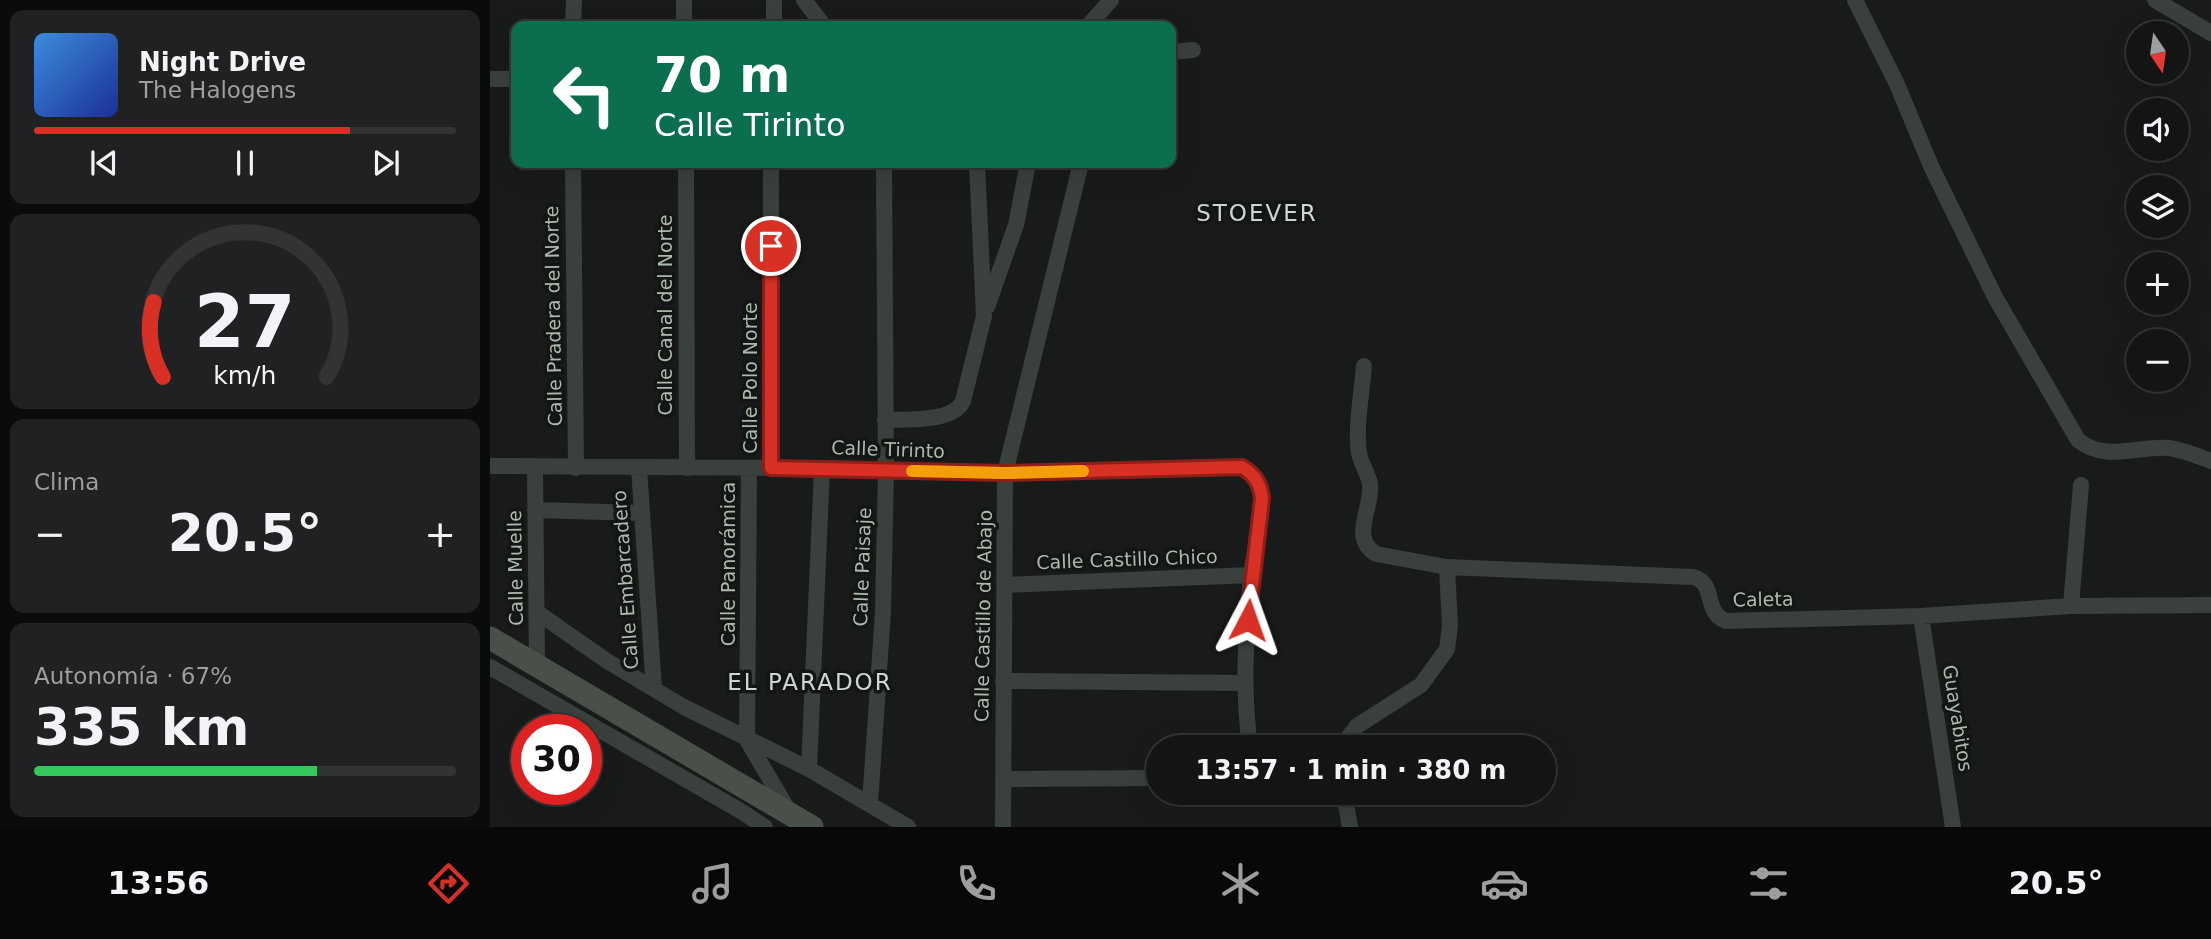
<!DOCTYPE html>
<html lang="es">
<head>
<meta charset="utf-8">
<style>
  :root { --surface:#131414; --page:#202122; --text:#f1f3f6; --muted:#9d9ea0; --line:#323334; --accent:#d93025 }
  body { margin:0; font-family:"DejaVu Sans",sans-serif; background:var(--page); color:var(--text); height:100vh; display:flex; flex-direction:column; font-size:26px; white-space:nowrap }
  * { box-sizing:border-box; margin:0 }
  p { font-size:23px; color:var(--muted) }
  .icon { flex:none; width:38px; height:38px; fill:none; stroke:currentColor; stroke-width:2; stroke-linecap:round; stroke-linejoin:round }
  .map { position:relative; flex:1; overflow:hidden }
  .sheet { display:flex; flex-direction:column; gap:10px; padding:10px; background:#0a0b0b; width:490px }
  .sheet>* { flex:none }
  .top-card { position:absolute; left:21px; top:21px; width:665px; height:147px; border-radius:14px; box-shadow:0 7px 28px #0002,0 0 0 2px var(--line); background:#0b6e4f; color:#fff; overflow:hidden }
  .needle { width:46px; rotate:167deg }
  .tools { position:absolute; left:1636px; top:21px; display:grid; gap:14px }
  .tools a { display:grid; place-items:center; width:63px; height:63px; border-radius:50%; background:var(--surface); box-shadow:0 7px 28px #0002,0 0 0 2px var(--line); font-size:35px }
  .speed { position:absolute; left:21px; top:714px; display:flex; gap:14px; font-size:35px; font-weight:700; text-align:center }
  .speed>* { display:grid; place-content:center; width:91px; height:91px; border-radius:50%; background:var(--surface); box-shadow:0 7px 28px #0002,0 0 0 2px var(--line); line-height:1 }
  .speed .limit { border:10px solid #d22; background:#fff; color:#111 }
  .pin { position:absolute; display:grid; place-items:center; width:60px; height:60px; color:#fff; margin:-30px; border:4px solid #fff; border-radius:50%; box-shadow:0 2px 7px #0007 }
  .me { position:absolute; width:77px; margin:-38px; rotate:4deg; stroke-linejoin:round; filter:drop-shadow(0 0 5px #0008) }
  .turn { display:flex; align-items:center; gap:24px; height:147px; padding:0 28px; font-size:32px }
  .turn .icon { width:91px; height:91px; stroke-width:2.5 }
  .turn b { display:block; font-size:49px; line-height:60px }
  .big { font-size:52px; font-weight:700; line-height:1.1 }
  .sheet .card { flex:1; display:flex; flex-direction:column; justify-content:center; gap:10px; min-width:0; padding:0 24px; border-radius:14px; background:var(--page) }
  .sheet .dial { align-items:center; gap:0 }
  .dial svg { height:182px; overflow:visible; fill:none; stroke:var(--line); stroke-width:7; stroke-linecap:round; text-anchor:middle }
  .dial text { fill:var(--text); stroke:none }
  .song { display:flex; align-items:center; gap:21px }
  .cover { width:84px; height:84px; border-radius:10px; background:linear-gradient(135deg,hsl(210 70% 55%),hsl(230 70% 35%)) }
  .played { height:7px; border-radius:4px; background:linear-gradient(90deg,var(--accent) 75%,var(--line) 75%) }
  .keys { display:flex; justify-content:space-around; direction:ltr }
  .heat { display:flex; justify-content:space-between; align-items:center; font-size:38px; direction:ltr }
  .charge { height:10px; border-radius:5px; background:linear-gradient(90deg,#34c759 67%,var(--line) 0) }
  .trip { position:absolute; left:656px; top:735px; width:410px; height:70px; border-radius:35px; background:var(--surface); box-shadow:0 7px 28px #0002,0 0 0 2px var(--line); font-weight:700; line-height:70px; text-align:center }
  .tab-bar { display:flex; height:112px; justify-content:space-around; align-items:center; background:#080808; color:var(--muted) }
  .tab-bar .icon { width:49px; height:49px }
  .tab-bar .current { color:var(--accent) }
  .tab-bar b { font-size:32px; color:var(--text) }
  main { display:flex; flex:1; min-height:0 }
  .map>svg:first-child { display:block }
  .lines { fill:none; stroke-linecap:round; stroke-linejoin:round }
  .minor { stroke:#3a403c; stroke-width:16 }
  .secondary { stroke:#49504a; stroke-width:23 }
  .route-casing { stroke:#8d1f18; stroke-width:18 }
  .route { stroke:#d93025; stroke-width:12 }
  .slow { stroke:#f59e0b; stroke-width:12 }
  .labels { text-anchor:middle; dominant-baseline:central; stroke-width:7; stroke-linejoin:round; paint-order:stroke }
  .street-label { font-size:19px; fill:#acbaae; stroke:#141615 }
  .quarter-label { font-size:23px; letter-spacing:2px; fill:#cdd6cf; stroke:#141615 }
</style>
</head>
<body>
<main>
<section class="sheet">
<div class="card">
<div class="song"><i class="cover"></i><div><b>Night Drive</b><p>The Halogens</p></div></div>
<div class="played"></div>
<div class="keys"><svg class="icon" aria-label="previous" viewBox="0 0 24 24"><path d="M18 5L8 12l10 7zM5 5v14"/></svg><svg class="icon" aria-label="pause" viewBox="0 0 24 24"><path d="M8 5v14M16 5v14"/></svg><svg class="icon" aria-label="next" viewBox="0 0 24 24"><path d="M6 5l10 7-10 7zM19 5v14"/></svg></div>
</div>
<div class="card dial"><svg viewBox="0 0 100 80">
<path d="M14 69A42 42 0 1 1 86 69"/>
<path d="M14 69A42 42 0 0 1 10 36" stroke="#d93025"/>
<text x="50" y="56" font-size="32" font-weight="700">27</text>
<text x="50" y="72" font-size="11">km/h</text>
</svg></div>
<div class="card"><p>Clima</p>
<div class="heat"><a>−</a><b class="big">20.5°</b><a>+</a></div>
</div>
<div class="card"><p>Autonomía · 67%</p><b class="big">335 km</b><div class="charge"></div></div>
</section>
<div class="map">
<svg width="1721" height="827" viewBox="0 0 1721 827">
  <rect width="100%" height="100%" fill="#191b1a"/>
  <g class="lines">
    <path class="minor" d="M194,0V26
      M314,0L334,26
      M1365,0L1406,82L1441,166L1505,297L1588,440C1614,462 1648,446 1679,448C1693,450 1708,456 1721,461
      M1665,0L1721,33
      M83,25L84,0
      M284,26V0
      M598,26L621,0
      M681,52L703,50
      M0,79H26
      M83,163L86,468
      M196,163L197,468
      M497,307L526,225L538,163
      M874,366C872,391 865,430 869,453C871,464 878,473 880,484C883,509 859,537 886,554L957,567L1203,577C1227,583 1213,613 1236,621L1431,616L1581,606L1721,605
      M395,420C417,419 463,423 473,401L494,316L487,163
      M0,466L332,468L515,473L752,467C763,474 771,482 772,496C773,522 764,550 761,576C756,634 752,689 760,747
      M45,468L47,667
      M149,468L164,689
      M259,468L257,740L300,813
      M281,468V163
      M45,510L151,513
      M515,585L761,575
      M1581,606L1591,485
      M48,613L117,661L194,707L319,769L418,827
      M1431,616L1463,827
      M0,667L249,810L275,827
      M513,681L754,683
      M851,747L867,726L931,685L957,649L960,625L957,567
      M319,769L332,468
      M513,779L668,778
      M854,793L860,827
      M380,803L393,612L396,471L394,163
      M513,827L515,473L591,163"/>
    <path class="secondary" d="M0,638L322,827"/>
  </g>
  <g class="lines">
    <g class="route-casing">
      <path id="route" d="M281,246V468L515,473L752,467C765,475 770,483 772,498L758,620"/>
    </g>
    <use href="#route" class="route"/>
    <path class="slow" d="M422,471L515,473L593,471"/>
  </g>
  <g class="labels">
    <g class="street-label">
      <text transform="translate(175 315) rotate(-90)">Calle Canal del Norte</text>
      <text transform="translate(63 316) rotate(-91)">Calle Pradera del Norte</text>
      <text transform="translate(260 378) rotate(-90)">Calle Polo Norte</text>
      <text transform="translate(398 449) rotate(2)">Calle Tirinto</text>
      <text transform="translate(637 559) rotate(-2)">Calle Castillo Chico</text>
      <text transform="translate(238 564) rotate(-90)">Calle Panorámica</text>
      <text transform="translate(372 567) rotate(-88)">Calle Paisaje</text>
      <text transform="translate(25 568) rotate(-91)">Calle Muelle</text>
      <text transform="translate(135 580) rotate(-94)">Calle Embarcadero</text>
      <text transform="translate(1273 599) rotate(-1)">Caleta</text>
      <text transform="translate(493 616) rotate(-89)">Calle Castillo de Abajo</text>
      <text transform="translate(1468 718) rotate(81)">Guayabitos</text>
    </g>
    <g class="quarter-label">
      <text x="767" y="213">STOEVER</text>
      <text x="320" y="682">EL PARADOR</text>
    </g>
  </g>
</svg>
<div class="tools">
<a><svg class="needle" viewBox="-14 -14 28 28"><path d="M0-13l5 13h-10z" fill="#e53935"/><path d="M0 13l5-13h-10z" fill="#9d9ea0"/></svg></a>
<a><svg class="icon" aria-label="sound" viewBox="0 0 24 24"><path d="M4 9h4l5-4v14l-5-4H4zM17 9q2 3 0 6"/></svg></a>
<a><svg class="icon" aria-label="layers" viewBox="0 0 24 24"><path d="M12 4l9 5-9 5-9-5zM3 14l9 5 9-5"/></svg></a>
<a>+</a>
<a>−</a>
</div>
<div class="speed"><div class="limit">30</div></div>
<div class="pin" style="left:281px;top:246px;background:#d93025"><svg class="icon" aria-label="arrive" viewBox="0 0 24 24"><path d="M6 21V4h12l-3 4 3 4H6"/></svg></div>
<svg class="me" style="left:758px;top:620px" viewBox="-20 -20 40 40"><path d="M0-17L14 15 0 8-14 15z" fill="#d93025" stroke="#fff" stroke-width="4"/></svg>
<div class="trip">13:57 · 1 min · 380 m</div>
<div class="top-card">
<div class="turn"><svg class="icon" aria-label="left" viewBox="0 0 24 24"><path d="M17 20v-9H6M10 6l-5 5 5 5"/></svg><div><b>70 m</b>Calle Tirinto</div></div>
</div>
</div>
</main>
<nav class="tab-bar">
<b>13:56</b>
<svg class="icon current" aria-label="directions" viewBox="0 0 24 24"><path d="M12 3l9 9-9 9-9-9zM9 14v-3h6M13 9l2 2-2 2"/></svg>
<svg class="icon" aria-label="music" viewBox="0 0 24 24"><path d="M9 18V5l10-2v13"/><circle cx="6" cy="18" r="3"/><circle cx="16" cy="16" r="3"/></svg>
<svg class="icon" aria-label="phone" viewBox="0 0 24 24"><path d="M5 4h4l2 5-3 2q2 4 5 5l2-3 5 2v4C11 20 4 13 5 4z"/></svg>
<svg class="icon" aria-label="climate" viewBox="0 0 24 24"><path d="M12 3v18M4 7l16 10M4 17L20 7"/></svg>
<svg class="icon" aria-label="car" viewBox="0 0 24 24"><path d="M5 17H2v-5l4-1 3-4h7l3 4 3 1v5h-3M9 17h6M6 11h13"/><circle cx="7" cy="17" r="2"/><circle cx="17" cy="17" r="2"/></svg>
<svg class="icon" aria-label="filters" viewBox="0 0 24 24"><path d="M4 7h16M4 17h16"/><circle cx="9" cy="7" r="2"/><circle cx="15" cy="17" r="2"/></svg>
<b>20.5°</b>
</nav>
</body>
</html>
